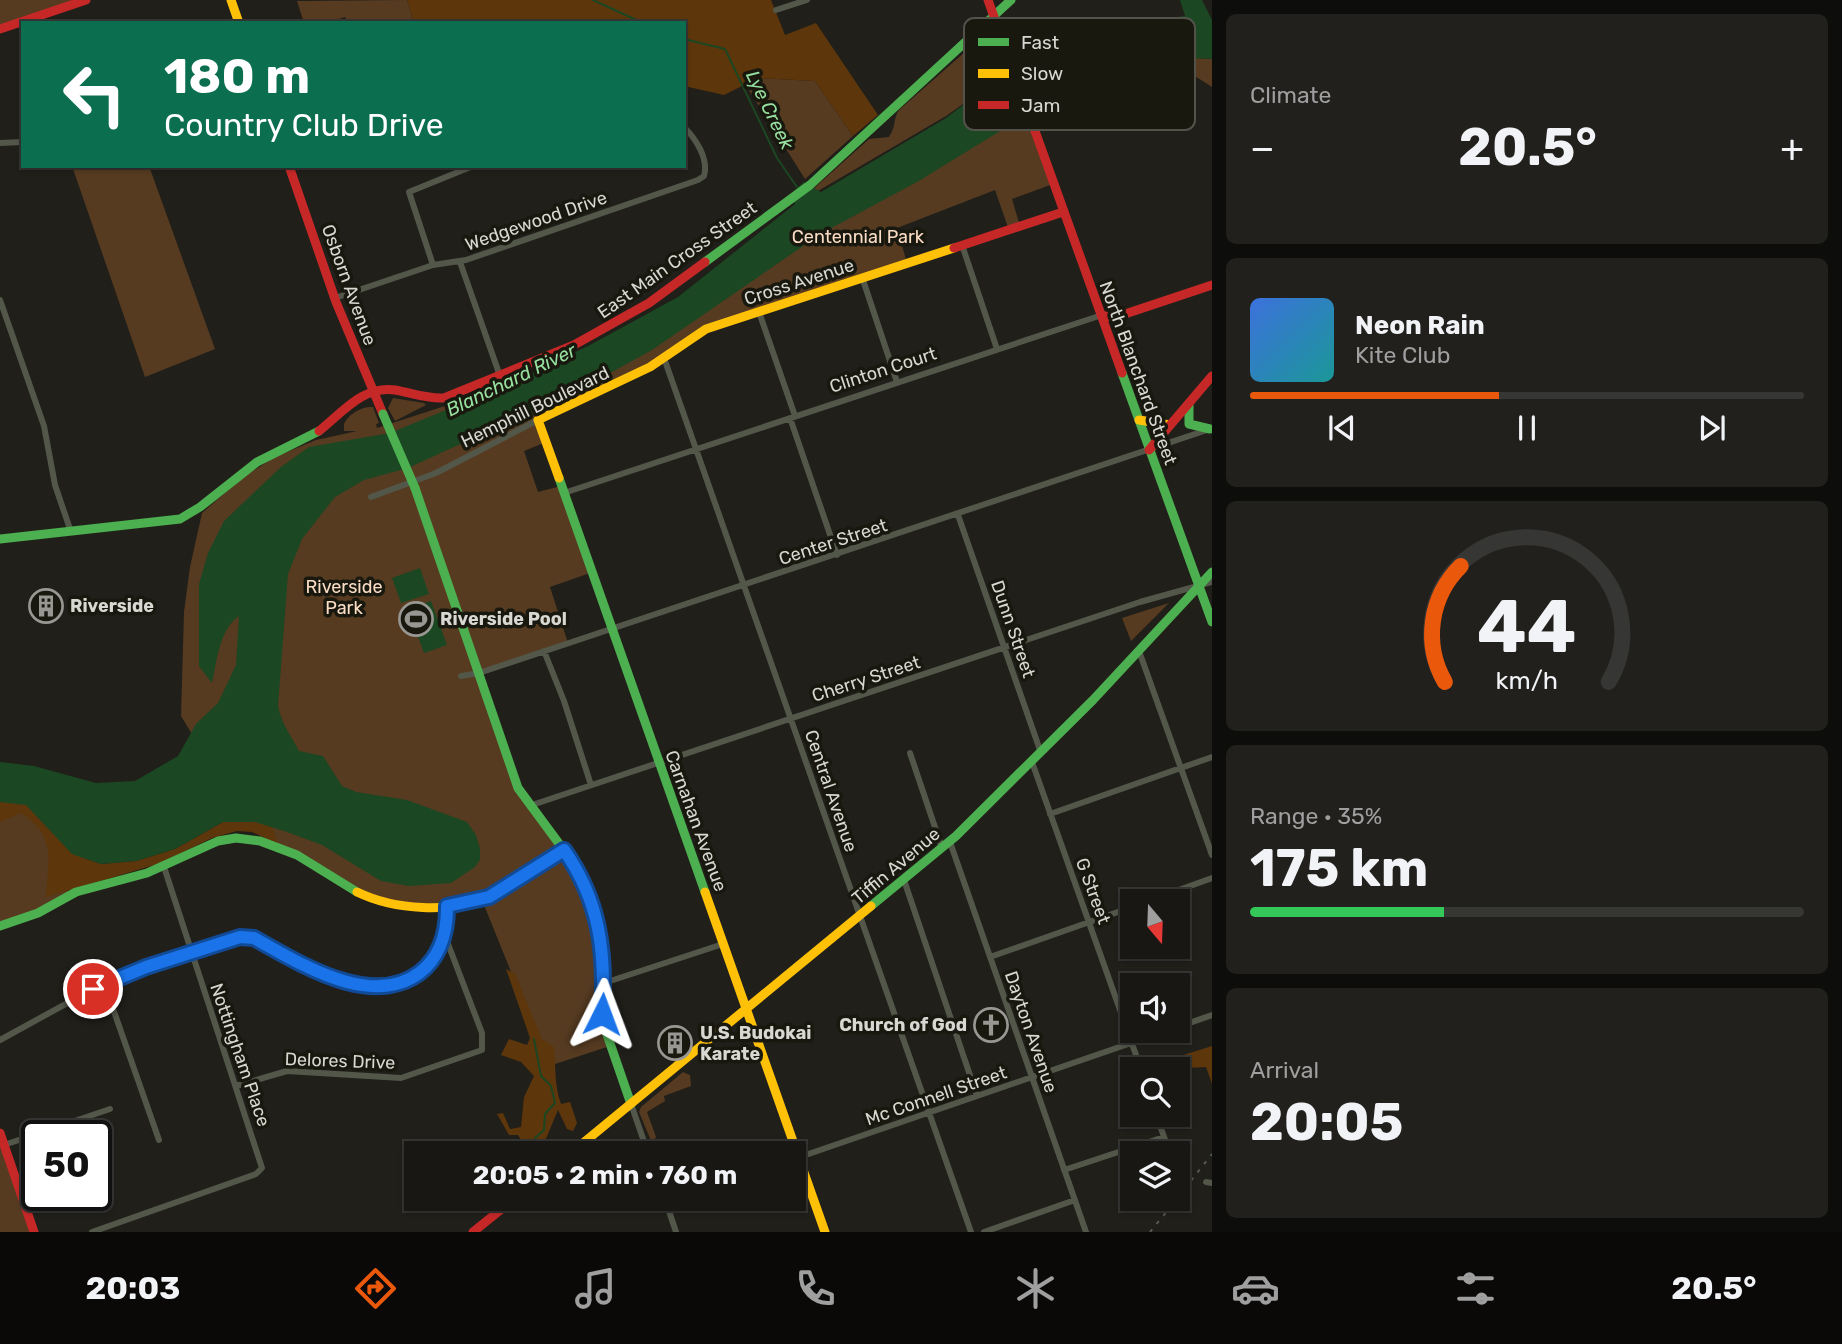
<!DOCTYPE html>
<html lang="en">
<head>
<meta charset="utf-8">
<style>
  :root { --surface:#181714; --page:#21201d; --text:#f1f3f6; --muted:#9f9fa0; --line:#363634; --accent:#ea580c }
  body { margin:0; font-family:Rubik,sans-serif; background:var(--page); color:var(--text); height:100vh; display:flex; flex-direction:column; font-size:26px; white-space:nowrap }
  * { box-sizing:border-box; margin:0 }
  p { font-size:23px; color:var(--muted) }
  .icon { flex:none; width:38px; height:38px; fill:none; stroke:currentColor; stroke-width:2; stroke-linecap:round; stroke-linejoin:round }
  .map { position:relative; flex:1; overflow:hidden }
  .sheet { display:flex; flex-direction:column; gap:14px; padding:14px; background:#0d0d0b; width:630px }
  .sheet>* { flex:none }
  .guide { position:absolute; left:21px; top:21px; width:665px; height:147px; border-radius:0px; box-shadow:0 2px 5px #0004,0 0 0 2px var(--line); background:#0b6e4f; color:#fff; overflow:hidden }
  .needle { width:46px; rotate:161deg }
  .buttons { position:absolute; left:1120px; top:889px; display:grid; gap:14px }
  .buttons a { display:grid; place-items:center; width:70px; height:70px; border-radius:0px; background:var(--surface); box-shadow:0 2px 5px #0004,0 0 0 2px var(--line); font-size:35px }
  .speed { position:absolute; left:21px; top:1120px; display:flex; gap:14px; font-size:35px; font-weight:700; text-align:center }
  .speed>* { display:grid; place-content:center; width:91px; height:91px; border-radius:50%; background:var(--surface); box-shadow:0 2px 5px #0004,0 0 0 2px var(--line); line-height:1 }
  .speed .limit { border:4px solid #111; border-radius:10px; background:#fff; color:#111 }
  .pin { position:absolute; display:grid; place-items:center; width:60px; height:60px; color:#fff; margin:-30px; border:4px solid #fff; border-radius:50%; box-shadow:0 2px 7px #0007 }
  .me { position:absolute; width:77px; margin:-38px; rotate:3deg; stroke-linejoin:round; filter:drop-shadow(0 0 5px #0008) }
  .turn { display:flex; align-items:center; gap:24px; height:147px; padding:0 28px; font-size:32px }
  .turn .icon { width:91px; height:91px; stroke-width:2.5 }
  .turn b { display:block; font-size:49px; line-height:60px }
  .big { font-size:52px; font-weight:700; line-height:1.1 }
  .sheet .card { flex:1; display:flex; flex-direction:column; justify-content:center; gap:10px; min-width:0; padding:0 24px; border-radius:10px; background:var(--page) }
  .sheet .dial { align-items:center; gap:0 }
  .dial svg { height:182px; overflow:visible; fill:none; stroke:var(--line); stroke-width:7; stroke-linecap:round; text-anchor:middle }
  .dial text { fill:var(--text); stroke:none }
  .song { display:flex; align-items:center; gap:21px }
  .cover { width:84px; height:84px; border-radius:10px; background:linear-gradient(135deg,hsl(220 70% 55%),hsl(180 70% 35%)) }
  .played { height:7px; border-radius:4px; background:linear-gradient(90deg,var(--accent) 45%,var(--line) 45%) }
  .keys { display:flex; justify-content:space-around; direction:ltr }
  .heat { display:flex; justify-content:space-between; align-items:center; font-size:38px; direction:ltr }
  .charge { height:10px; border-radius:5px; background:linear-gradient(90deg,#34c759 35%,var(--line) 0) }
  .trip { position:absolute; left:404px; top:1141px; width:402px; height:70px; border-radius:0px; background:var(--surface); box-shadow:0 2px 5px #0004,0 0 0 2px var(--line); font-weight:700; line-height:70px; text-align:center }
  .tabs { display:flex; height:112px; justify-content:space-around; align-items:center; background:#0a0908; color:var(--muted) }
  .tabs .icon { width:49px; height:49px }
  .tabs .active { color:var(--accent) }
  .tabs b { font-size:32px; color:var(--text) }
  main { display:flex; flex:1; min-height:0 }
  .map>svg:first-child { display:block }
  .green { fill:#563b21 }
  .forest { fill:#5d360b }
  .water { fill:#1b4722 }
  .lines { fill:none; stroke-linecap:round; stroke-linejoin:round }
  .stream { stroke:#1b4722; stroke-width:2 }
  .street { stroke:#53574a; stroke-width:6 }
  .fast { stroke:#4caf50; stroke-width:9 }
  .slow { stroke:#ffc107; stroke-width:9 }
  .jam { stroke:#c62828; stroke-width:9 }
  .rail { stroke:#585a51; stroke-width:2; stroke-dasharray:3.5 7; stroke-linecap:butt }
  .fast-bridge { stroke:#4caf50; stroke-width:9 }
  .route-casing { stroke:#114b97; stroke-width:18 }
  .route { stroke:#1a73e8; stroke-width:12 }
  .labels { text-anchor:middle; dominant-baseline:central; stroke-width:7; stroke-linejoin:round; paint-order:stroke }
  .street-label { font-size:18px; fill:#d8d8d2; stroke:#18180f }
  .park-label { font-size:18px; fill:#fbddc5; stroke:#18180f }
  .poi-label { font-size:18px; font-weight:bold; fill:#d8d8d2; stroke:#18180f; text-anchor:start }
  .water-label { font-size:19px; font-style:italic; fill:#97e09f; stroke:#18180f }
  .key { fill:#18180f; stroke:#52524a; stroke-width:2 }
  .key-label { font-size:19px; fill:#d8d8d2 }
</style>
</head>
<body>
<main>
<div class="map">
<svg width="1212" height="1232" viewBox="0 0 1212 1232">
  <rect width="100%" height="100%" fill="#201f1a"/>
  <path class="green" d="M0,0H86L0,29Z
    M407,0L414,23H348L345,17L328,23H304L297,1Z
    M982,37L988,38L1004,75L946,116L818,191L813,189L869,139L889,137C896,127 893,119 899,110Z
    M1177,57L1212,59V87L1187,71L1066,113L1042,129L1034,114Z
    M758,78L815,81L853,136L805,179L745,84Z
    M1024,101L1053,184L1012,199L1020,226L1009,230L995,190L897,228L907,263L706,329L664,358L538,420L546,442L524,451L538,492L561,486L590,573L550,587L568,643L479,673L518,788L576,868L599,927L602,1014L610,1046L549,1066L482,900L453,905L381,902L272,845L215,772L181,716L184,612L190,567L202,513L242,478L275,457L316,440L357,431H344V424C348,414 362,406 373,407L379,423L376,424L377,428L448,405L523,374L529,393Z
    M72,166H149L215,349L145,377Z
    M393,398L424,403L426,405L395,421L388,408Z
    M1169,603L1131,641L1122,618Z
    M0,791L101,831L64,898L0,926Z
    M683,1072L690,1075L691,1086L664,1096L665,1101L647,1112L656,1137L652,1143L639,1112L641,1107Z
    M0,1133L34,1232H0Z"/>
  <path class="forest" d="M407,0H771L785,35L816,23L878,115L853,136L815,81L758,78L724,95L684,86V23H414Z
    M0,802L27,805L72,854L101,864L136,861L175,849L223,822H255L272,827L278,844L252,832L237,831L212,838L158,864L46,897C48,859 57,837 21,813L0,822Z
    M506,969L515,974L542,1039L554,1047C556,1068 554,1084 561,1104L570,1102L577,1123L573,1131L567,1129L558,1110L540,1153H529L518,1135H509L497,1114L503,1113L510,1129L521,1127L524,1097L534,1076L521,1062L501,1055L509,1039L527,1045L530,1038Z
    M1212,1046V1084L1206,1067L1187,1068L1174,1058Z"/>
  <path class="water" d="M1180,0H1202L1212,20V59L1177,57L1010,125L917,182L822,233L652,350L583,388L408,468L364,480L335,497L302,539L288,574L278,706C281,723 292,737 299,751L323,756L342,786L356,792L407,800L467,822L476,835L480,849V860L475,867L451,883L409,886L381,881L322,845L287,832L255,822H223L175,849L136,861L101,864L72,854L26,805L0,802V762L34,766L96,783L135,781L178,756L196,724L218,703L236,665L239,616C219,630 217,661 212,683L199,666V584L208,553L224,521L281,467L309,447L390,433L512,383L590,345L678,297L795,204L790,194L804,182L821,192L946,118L1001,76L1035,65L1111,25L1185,16Z
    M420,568L429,594L401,603L392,578Z
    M431,601L447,645L424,653L408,609Z"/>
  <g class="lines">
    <path class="stream" d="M593,0L643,23
      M684,39L725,49L777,158L797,187
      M534,1039L541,1076L551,1086L555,1103L545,1114L544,1130L535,1138L539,1153"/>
    <path class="street" d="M776,10L807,0
      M0,143L23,142
      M962,245L997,349
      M460,262L500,376
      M433,265L409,192L473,166
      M862,277L897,382
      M335,298L433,265L466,260L698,180L704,176C709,159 696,139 684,127
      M0,300L44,426L55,485L71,532
      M759,312L795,416
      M664,358L971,1232
      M790,418L837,555
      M564,493L1102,315
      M371,497L436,473L538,420
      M958,515L1041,753
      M544,651L564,701L591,785
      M1139,651L1212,855
      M461,676L479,673L1207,430
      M910,753L942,848
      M1032,762L1141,1069
      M529,806L1140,602L1212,582
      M1050,814L1212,757
      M950,842L1086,1232
      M904,880L977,1096
      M1148,901L1212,878
      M990,957L1132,907
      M104,983L159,1140
      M604,983L723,944
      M1178,1027L1212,1015
      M0,1040L104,983L231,938H254L337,978L370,985L399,983L421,973L437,955L445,936
      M236,1086L287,1071L401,1078L482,1050V1033L445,936L447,906
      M631,1104L648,1153
      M1156,1115L1170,1153
      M4,1145L110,1109
      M794,1159L1166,1031
      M1178,1167L1180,1170
      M1064,1170L1164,1137
      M1206,1182L1212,1183
      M665,1199L676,1232
      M667,1205L683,1199
      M92,1232L256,1174L262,1168L164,867
      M984,1232L1075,1200"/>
    <path class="fast" d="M705,262L810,185L1011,0
      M1122,373L1212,622
      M1189,405V424L1210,429
      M559,478L705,892
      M415,488L518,788L577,868L593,904L603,951V1023L631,1104
      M0,539L180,519L200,507L257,462L319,431
      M871,906L956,836L1093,700L1212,572
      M0,926L38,913L76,892L147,873L218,841L236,838L260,841L297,855L357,892"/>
    <path class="slow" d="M231,0L239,23
      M1139,420L1170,425
      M559,478L538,420L650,367L706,329L954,248
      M357,892C394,910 451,914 490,896C516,885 540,865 564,850
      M705,892L825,1232
      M571,1153L871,906"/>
    <path class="jam" d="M988,0L1122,373
      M0,29L86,0
      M289,166L336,302L383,414
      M954,248L1063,212
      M1102,315L1113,318L1212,285
      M319,431C342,413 363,385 395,390C412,393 426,399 444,398L574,345L649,303L705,262
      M1149,450L1212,376
      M0,1133L34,1232
      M473,1232L514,1199"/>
    <path class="rail" d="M1178,1197L1212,1154
      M1150,1232L1177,1199"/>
    <path class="fast-bridge" d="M383,414L415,488"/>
  </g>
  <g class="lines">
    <g class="route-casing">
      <path id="route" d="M93,989L146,967L240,937L254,938C282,954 316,974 347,982C406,998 448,967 447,906L489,897L564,850C600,901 606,953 602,1014"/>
    </g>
    <use href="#route" class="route"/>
  </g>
  <defs>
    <g id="building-ring" transform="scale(1.75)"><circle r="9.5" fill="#18180f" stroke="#989792" stroke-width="1.5"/><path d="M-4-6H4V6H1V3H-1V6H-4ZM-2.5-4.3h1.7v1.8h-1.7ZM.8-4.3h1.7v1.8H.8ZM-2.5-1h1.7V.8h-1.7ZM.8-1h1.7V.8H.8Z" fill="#989792"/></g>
    <g id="stadium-ring" transform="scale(1.75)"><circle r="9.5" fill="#18180f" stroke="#989792" stroke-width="1.5"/><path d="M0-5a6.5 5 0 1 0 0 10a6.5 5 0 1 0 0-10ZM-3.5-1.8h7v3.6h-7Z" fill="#989792"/></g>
    <g id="church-ring" transform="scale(1.75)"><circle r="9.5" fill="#18180f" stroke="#989792" stroke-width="1.5"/><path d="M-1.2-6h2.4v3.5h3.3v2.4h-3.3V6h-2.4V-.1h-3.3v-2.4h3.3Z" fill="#989792"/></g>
  </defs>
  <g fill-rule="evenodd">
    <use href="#building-ring" x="46" y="606"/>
    <use href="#stadium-ring" x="416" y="619"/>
    <use href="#church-ring" x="991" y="1025"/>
    <use href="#building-ring" x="675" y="1043"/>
  </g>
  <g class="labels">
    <g class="street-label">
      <text transform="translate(536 221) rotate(-19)">Wedgewood Drive</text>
      <text transform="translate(677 260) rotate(-35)">East Main Cross Street</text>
      <text transform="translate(799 282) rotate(-18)">Cross Avenue</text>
      <text transform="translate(349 285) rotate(70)">Osborn Avenue</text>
      <text transform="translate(883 370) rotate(-18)">Clinton Court</text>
      <text transform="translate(1138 373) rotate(70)">North Blanchard Street</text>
      <text transform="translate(535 407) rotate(-26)">Hemphill Boulevard</text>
      <text transform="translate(833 542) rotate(-18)">Center Street</text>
      <text transform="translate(1013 629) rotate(71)">Dunn Street</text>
      <text transform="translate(866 679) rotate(-18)">Cherry Street</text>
      <text transform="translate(831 791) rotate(71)">Central Avenue</text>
      <text transform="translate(696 821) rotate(70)">Carnahan Avenue</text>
      <text transform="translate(896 866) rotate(-40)">Tiffin Avenue</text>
      <text transform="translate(1093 891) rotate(70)">G Street</text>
      <text transform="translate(1031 1032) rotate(71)">Dayton Avenue</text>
      <text transform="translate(240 1055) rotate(71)">Nottingham Place</text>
      <text transform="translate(340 1061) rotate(2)">Delores Drive</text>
      <text transform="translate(936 1096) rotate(-19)">Mc Connell Street</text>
    </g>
    <g class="park-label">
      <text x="858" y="237">Centennial Park</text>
      <text x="344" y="587">Riverside<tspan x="344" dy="21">Park</tspan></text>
    </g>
    <g class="poi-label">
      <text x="70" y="606">Riverside</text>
      <text x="440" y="619">Riverside Pool</text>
      <text x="967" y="1025" text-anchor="end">Church of God</text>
      <text x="700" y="1033">U.S. Budokai<tspan x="700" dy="21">Karate</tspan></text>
    </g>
    <g class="water-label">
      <text transform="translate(770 110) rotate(64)">Lye Creek</text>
      <text transform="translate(511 380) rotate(-26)">Blanchard River</text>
    </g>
  </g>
  <rect x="964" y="18" width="231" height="112" rx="10" class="key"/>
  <rect x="978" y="38" width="31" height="8" fill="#4caf50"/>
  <rect x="978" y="69" width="31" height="9" fill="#ffc107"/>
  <rect x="978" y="101" width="31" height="8" fill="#c62828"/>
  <g class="key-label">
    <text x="1021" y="49">Fast</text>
    <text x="1021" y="80">Slow</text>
    <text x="1021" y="112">Jam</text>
  </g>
</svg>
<div class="buttons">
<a><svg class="needle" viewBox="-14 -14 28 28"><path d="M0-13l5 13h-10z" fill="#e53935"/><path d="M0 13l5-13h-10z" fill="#9f9fa0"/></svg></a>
<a><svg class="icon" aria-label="sound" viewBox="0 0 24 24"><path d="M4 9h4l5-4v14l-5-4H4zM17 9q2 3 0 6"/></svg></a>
<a><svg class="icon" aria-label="search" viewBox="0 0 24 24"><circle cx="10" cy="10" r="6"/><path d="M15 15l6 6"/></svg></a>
<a><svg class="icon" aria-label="layers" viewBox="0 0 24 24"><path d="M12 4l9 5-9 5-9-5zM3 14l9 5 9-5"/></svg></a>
</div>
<div class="speed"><div class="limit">50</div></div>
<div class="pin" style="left:93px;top:989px;background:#d93025"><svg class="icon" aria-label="arrive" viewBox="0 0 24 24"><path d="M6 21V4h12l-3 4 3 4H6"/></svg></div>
<svg class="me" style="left:602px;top:1014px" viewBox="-20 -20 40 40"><path d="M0-17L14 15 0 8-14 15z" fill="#1a73e8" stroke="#fff" stroke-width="4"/></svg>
<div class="trip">20:05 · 2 min · 760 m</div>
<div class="guide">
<div class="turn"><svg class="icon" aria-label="left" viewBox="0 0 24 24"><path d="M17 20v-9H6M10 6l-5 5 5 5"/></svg><div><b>180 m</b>Country Club Drive</div></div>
</div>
</div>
<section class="sheet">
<div class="card"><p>Climate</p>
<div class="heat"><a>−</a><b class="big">20.5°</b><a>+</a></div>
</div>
<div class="card">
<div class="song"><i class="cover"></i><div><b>Neon Rain</b><p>Kite Club</p></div></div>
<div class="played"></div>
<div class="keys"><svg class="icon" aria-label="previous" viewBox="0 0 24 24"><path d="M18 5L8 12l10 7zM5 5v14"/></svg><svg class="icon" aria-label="pause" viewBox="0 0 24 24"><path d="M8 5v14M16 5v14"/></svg><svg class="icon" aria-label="next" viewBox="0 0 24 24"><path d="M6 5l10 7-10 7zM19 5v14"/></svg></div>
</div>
<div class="card dial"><svg viewBox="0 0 100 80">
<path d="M14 69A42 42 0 1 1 86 69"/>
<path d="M14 69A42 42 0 0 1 21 18" stroke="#ea580c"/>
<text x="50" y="56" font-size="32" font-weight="700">44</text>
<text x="50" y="72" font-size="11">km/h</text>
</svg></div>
<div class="card"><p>Range · 35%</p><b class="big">175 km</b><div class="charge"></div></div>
<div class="card"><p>Arrival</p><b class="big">20:05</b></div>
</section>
</main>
<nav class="tabs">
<b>20:03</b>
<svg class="icon active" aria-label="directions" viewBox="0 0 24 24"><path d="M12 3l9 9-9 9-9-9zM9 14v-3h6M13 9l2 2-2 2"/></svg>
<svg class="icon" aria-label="music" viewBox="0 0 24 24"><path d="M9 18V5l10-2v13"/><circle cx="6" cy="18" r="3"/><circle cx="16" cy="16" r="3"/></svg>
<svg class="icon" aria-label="phone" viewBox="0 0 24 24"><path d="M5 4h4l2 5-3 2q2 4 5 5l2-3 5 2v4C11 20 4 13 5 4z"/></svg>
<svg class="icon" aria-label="climate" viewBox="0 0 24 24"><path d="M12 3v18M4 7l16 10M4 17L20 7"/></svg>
<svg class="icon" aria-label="car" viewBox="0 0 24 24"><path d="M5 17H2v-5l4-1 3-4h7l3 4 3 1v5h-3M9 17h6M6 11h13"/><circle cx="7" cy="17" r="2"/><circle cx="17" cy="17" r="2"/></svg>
<svg class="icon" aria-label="filters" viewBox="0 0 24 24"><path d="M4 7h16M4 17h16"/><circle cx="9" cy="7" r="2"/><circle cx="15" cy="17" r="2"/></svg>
<b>20.5°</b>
</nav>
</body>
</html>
